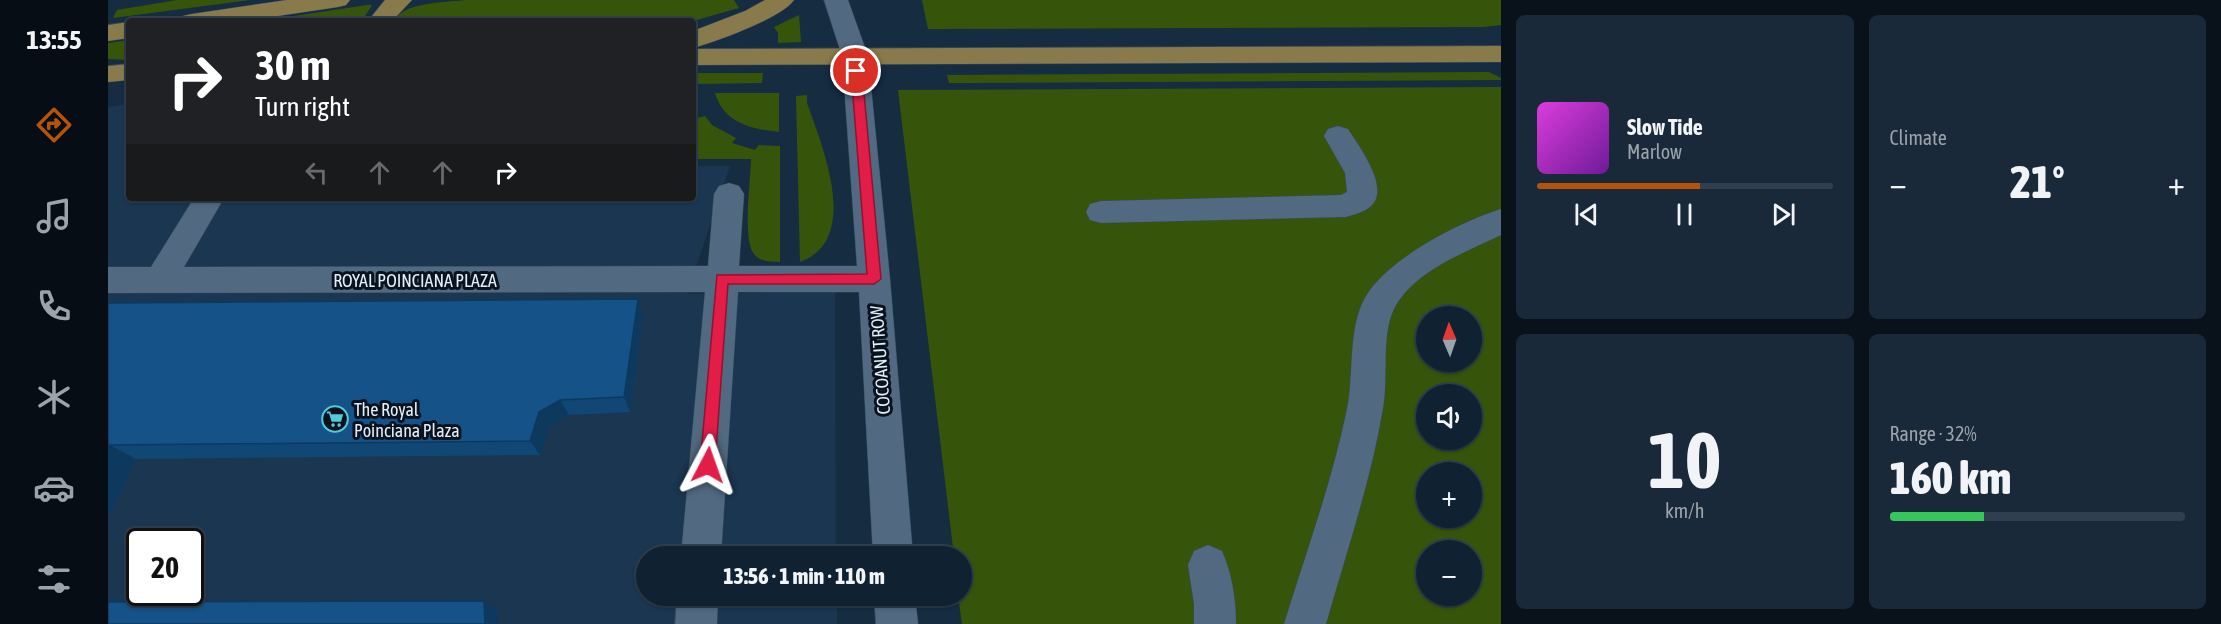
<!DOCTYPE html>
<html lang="en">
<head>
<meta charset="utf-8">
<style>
  :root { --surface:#102131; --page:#192939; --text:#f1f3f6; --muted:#9ca3ab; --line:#303e4d; --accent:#b45309 }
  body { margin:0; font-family:"Asap Condensed",sans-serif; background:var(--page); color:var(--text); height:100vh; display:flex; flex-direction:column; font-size:22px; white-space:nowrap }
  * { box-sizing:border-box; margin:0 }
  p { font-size:20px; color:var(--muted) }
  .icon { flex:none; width:33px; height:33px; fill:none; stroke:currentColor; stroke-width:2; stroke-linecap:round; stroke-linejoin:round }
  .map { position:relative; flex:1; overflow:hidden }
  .sheet { display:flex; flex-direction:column; gap:15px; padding:15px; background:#09121b; width:720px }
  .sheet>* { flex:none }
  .top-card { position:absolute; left:18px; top:18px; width:570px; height:183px; border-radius:6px; box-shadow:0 2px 4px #0004,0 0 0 2px var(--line); background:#202124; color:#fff; overflow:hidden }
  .needle { width:39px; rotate:358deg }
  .controls { position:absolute; left:1308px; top:306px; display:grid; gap:12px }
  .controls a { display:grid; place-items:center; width:66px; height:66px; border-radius:50%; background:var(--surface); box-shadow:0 2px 4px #0004,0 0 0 2px var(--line); font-size:30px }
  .speed { position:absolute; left:18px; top:528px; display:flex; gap:12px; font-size:30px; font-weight:700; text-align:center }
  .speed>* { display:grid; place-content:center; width:78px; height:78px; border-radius:50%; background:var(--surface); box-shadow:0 2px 4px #0004,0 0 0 2px var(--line); line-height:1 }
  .speed .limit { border:3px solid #111; border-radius:9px; background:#fff; color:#111 }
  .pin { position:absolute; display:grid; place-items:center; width:51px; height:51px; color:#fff; margin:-26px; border:3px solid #fff; border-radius:50%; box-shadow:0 2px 6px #0007 }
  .me { position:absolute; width:66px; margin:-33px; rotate:4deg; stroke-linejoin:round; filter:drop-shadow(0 0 4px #0008) }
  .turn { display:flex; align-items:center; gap:21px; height:126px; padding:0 30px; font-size:27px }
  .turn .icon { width:78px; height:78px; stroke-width:2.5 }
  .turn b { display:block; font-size:42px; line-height:51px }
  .lanes { display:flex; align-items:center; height:57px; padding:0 30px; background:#0003; justify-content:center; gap:30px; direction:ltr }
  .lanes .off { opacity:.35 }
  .big { font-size:45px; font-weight:800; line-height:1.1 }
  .sheet .card { flex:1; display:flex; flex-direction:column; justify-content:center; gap:9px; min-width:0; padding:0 21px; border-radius:9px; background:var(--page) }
  .sheet .dial { align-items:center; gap:0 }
  .dial b { font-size:78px; line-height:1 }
  .song { display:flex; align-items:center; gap:18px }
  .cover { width:72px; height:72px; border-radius:9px; background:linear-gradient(135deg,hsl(300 70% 55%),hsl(280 70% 35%)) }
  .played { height:6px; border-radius:3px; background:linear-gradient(90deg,var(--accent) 55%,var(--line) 55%) }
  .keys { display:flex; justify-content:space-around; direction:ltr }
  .heat { display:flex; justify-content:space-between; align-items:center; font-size:33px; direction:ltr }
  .charge { height:9px; border-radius:4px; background:linear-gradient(90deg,#34c759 32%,var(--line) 0) }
  .sheet .tiles { flex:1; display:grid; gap:15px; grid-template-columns:repeat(2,1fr) }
  .trip { position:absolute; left:528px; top:546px; width:336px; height:60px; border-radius:30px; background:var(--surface); box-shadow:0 2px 4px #0004,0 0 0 2px var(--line); font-weight:800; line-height:60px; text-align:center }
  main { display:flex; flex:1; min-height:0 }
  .tab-bar { display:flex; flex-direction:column; width:108px; justify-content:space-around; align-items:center; background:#060d14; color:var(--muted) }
  .tab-bar .icon { width:42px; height:42px }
  .tab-bar .current { color:var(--accent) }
  .tab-bar b { font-size:27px; color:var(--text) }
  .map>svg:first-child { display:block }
  .built { fill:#1b3651; fill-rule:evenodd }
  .green { fill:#37550a; fill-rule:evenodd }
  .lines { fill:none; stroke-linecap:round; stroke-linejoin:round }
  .minor-casing { stroke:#37485a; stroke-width:1 }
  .major-casing { stroke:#37485a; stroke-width:1 }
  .minor { fill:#516981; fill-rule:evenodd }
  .major { fill:#897a4c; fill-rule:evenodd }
  .wall { fill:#114774 }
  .shaded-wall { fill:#0e395e }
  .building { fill:#145287; stroke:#0e395e; stroke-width:1.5 }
  .route { fill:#e11d48; stroke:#92132f; stroke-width:1.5 }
  .labels { text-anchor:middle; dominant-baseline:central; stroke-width:6; stroke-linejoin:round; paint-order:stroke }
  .street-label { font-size:18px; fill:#e1effd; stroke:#0a131d }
  .poi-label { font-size:18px; fill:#e1effd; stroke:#0a131d; text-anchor:start }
</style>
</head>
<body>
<main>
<nav class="tab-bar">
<b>13:55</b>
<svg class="icon current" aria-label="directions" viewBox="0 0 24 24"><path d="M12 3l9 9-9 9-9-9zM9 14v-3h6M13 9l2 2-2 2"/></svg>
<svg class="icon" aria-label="music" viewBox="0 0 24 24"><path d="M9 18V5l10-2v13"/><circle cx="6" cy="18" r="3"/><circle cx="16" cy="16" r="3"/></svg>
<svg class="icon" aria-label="phone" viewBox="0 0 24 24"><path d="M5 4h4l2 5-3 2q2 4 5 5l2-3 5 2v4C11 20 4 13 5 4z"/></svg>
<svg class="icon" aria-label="climate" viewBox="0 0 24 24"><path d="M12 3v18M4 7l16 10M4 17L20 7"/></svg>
<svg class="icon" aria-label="car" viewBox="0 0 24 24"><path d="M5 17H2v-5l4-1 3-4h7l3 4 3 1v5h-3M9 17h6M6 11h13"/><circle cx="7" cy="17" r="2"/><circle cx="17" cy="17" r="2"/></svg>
<svg class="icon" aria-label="filters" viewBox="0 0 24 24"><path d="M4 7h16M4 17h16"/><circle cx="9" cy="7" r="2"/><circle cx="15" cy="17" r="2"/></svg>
</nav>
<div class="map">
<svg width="1393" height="624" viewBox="0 0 1393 624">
  <rect width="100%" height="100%" fill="#162c41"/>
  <path class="built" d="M21,104V198H585V166H622L579,294L727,291L728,556H538V596H729V624H0V107ZM32,542H82V592H32Z"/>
  <path class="green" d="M69,0H142L5,18L9,10Z
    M359,0H626L631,8L585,21H287C293,2 341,2 359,0Z
    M814,0H1393V25L1376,27L820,29Z
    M259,5H264L254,21H153Z
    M691,15L693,42L670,43V33L666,27Z
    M21,40V60L0,59V43Z
    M1381,72L1393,78V80L841,83L839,75Z
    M585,73H655L654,83L585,84Z
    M1393,87V624H854L850,596H854V556H846L790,90ZM1318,316H1364V362H1318ZM1318,394H1364V440H1318ZM1318,472H1364V518H1318ZM1318,550H1364V596H1318Z
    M607,93H671V132C643,129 616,123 607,93Z
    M699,95V103C714,146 754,239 692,262L688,96Z
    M585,109L589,118L597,116L604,125L628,138L624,143L647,150L651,145L672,146V262C663,262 652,262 646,254C634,240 643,179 643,159H585Z"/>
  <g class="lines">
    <g class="minor-casing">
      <path id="minor" d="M716,0H740L760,56L782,279L805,556H765L751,292H630L613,556H573L597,292L0,293V267H43L86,198H116L76,267L600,266L606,194L611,186L621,183L631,186L636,194L631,266H749L734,56Z
        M1230,126L1240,129C1250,145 1283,188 1263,206C1257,212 1245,215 1237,217L993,223L982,220L978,212L982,204L993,201L1233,195L1239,192L1237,173L1216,136L1220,129Z
        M1393,209V235C1358,252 1310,269 1288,305C1272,332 1281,377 1275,408C1263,481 1238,553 1218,624H1176C1198,553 1224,482 1239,409C1247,372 1238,322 1262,290C1288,255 1352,222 1393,209Z
        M1100,545L1114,551C1124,574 1128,599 1128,624H1086V604L1080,565L1086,551Z
        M569,596H610L609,624H567Z
        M766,596H807L810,624H768Z"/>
    </g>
    <g class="major-casing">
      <path id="major" d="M179,0H242L238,5L230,7L135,21H72L75,16L84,14Z
        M277,0H304L284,21H260Z
        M657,0H686C674,18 607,42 585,48V31L637,11Z
        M21,22V38L0,41V25Z
        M1393,46V62L585,65V49Z
        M21,64V80L0,82V66Z"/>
    </g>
    <use href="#minor" class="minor"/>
    <use href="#major" class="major"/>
  </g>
  <path class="wall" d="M0,303L535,317L522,412L461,415L441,427L432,455L28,459L0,518Z"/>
  <path class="shaded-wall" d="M530,299L535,317L522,412L516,397Z
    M452,400L461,415L441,427L432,455L422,441L431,412Z
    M2,445L28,459L0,518V448Z
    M376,601L389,610L390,624H377Z"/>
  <path class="building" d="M530,299L516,397L452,400L431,412L422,441L2,445L0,448V303Z
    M376,601L377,624H0V602Z"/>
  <path class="route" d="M748,68L754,71L773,279L766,284H620L607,465L605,470L600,472L594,470L592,465L609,275L759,274L743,71Z"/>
  <defs>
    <g id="supermarket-ring" transform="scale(1.35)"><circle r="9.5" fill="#0a131d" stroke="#53cbdb" stroke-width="1.5"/><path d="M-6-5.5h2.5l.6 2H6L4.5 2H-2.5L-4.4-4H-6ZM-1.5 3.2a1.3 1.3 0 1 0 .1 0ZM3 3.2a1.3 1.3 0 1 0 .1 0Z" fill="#53cbdb"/></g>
  </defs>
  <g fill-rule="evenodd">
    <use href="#supermarket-ring" x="227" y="419"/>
  </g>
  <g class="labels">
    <g class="street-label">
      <text x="307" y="280">ROYAL POINCIANA PLAZA</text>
      <text transform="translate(772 360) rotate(-94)">COCOANUT ROW</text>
    </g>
    <g class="poi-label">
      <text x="246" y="409">The Royal<tspan x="246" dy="21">Poinciana Plaza</tspan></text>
    </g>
  </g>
</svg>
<div class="controls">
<a><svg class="needle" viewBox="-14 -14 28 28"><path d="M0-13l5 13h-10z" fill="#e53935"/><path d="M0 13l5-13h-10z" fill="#9ca3ab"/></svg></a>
<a><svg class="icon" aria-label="sound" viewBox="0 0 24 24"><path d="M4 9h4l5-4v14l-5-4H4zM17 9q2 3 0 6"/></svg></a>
<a>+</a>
<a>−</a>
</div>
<div class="speed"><div class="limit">20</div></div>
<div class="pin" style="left:748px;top:71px;background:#d93025"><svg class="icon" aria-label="arrive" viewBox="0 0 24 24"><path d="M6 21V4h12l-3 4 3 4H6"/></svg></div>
<svg class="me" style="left:600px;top:465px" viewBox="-20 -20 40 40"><path d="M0-17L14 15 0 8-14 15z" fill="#e11d48" stroke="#fff" stroke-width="4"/></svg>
<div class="trip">13:56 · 1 min · 110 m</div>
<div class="top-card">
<div class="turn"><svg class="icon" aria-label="right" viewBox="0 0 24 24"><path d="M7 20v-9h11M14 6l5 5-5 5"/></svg><div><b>30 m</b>Turn right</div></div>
<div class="lanes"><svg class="icon off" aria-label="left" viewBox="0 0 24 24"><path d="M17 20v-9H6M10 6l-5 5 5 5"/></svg><svg class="icon off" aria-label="ahead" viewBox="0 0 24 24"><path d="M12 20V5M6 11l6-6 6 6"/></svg><svg class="icon off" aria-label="ahead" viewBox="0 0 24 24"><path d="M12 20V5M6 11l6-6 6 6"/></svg><svg class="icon" aria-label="right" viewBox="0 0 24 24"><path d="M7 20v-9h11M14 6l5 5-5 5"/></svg></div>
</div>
</div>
<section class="sheet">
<div class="tiles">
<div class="card">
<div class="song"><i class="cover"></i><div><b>Slow Tide</b><p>Marlow</p></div></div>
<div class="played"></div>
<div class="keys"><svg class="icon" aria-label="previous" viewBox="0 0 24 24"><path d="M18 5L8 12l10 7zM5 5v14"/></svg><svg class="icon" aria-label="pause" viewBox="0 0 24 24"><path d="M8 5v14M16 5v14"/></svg><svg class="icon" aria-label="next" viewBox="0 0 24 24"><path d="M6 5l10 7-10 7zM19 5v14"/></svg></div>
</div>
<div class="card"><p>Climate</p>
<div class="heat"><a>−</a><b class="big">21°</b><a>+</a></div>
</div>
<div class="card dial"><b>10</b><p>km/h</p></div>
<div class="card"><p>Range · 32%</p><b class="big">160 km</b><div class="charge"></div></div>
</div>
</section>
</main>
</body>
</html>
